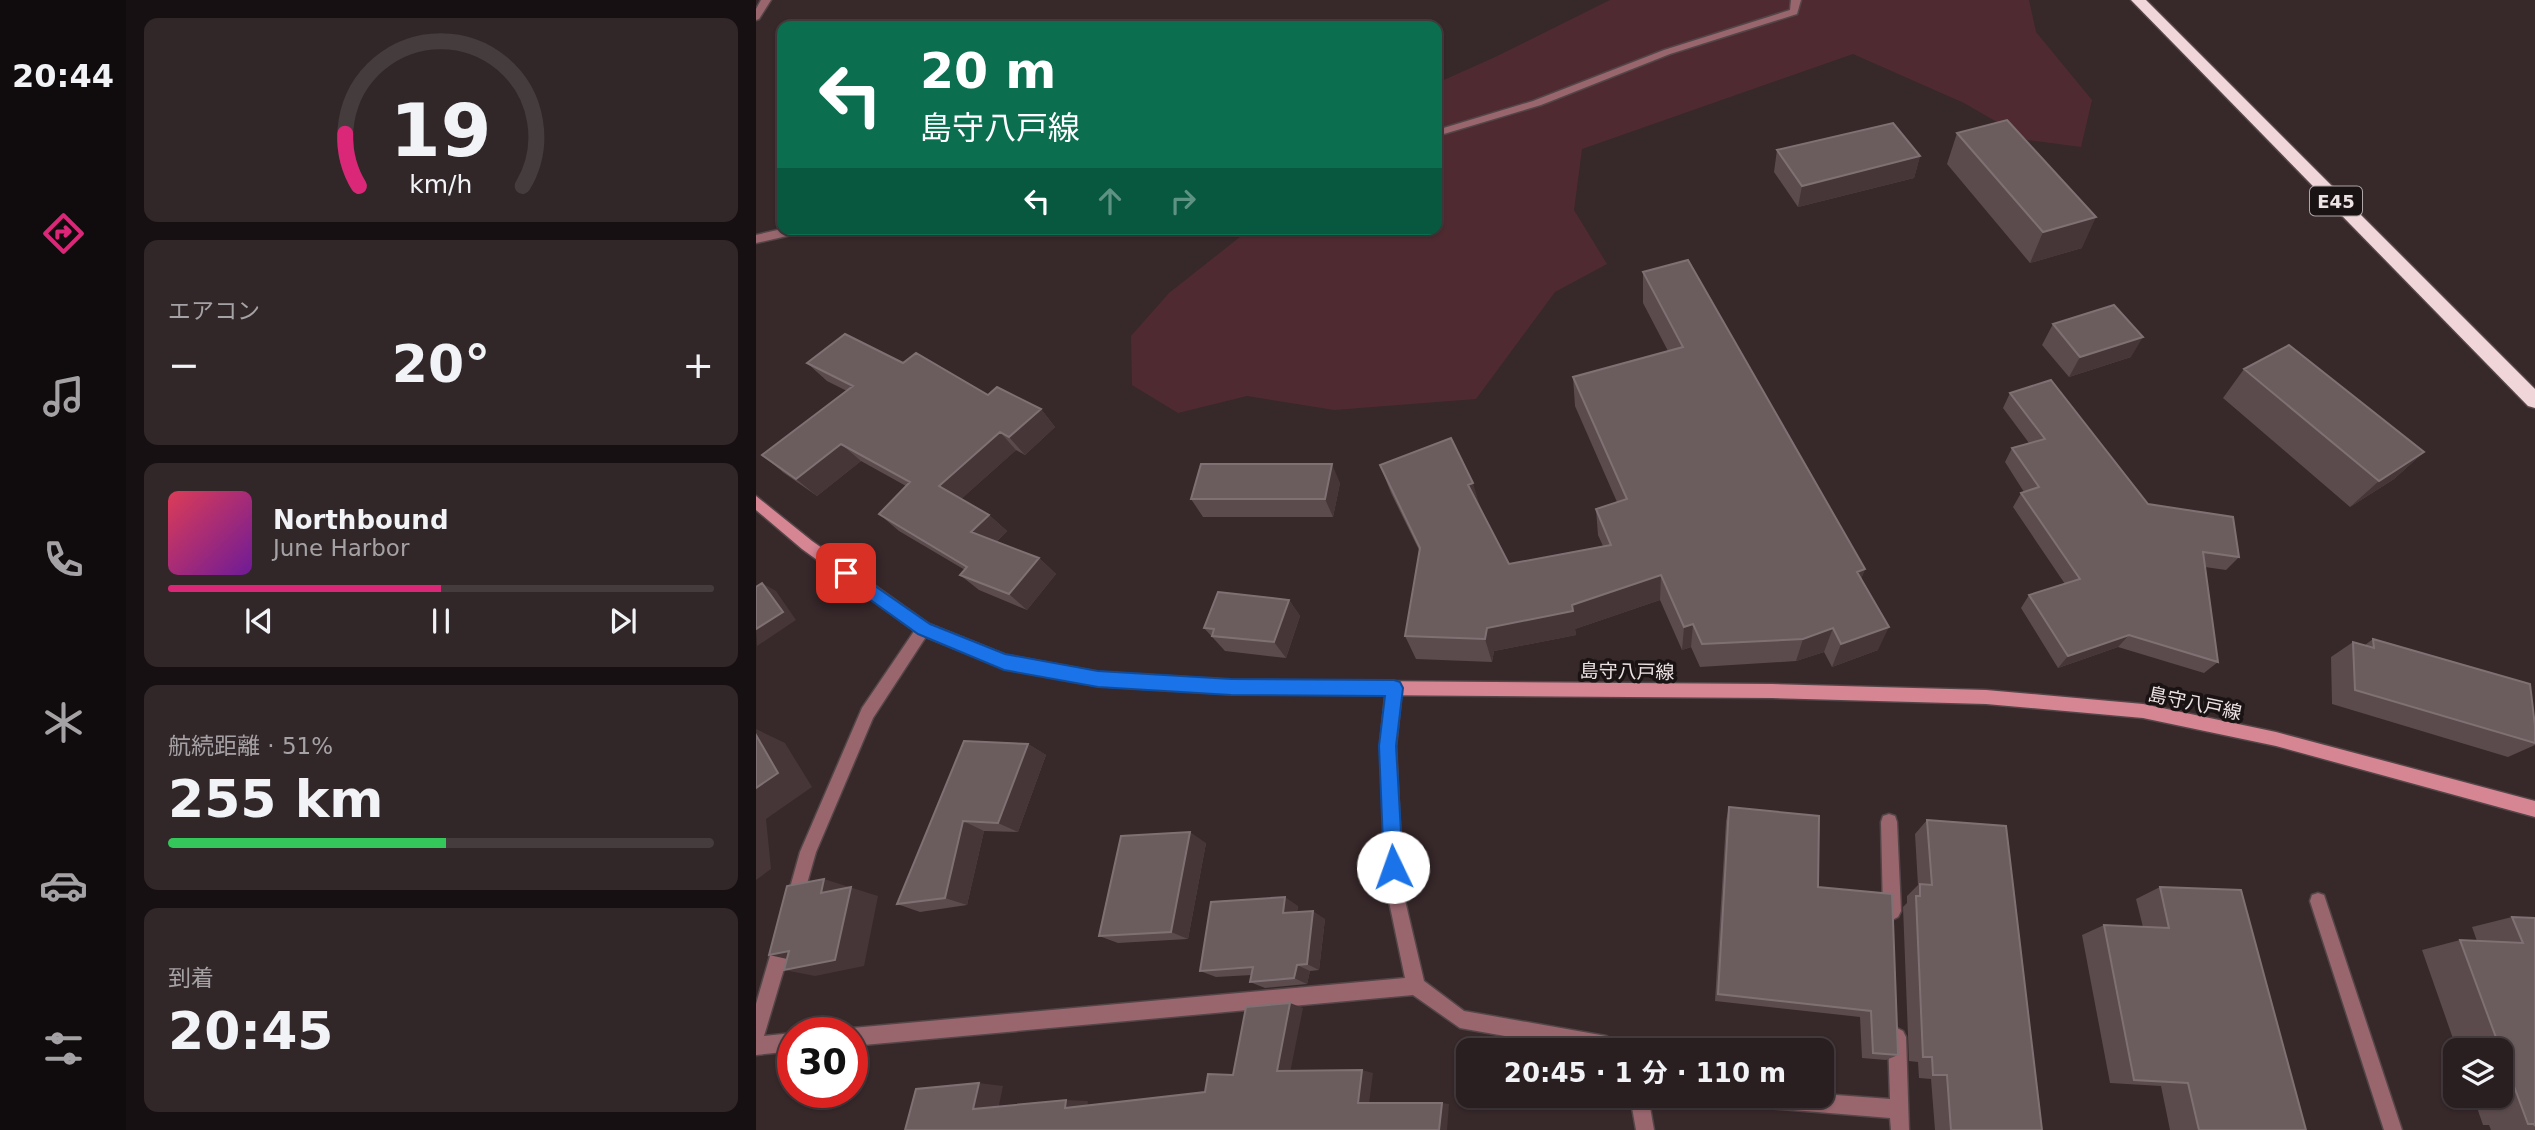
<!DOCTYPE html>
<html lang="ja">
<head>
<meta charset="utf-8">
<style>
  :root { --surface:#291e20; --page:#312729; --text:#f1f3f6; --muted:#a5a2a5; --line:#453c3e; --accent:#db2777 }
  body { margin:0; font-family:"DejaVu Sans","Noto Sans JP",sans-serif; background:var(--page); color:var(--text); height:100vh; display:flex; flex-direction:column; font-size:26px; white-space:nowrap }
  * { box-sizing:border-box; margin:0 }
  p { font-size:23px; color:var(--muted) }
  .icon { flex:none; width:38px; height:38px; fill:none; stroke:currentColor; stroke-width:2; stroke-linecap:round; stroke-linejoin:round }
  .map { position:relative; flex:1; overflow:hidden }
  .sheet { display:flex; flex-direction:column; gap:18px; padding:18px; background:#171012; width:630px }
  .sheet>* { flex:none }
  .guide { position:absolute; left:21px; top:21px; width:665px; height:214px; border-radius:14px; box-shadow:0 2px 5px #0004,0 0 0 2px var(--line); background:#0b6e4f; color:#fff; overflow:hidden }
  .controls { position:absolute; left:1687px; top:1038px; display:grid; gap:14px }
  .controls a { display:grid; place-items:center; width:70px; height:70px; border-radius:14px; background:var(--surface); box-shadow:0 2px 5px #0004,0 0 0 2px var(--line); font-size:35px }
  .speed { position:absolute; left:21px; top:1017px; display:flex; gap:14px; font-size:35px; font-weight:700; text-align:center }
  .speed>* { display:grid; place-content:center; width:91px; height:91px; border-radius:50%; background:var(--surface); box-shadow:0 2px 5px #0004,0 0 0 2px var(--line); line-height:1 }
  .speed .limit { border:10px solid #d22; background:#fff; color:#111 }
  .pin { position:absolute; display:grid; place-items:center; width:60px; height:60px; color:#fff; margin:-30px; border-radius:14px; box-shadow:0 4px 10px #0006 }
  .me { position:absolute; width:77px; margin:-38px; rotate:357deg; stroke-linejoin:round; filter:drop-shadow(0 0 5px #0008) }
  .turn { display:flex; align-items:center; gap:24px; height:147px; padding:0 28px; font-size:32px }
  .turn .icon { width:91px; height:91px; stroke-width:2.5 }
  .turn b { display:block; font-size:49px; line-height:60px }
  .lanes { display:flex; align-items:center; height:66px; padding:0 28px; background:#0003; justify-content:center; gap:35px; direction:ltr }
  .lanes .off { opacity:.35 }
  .big { font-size:52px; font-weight:700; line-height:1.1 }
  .sheet .card { flex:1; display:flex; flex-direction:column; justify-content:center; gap:10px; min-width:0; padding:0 24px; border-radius:14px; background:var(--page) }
  .sheet .dial { align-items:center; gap:0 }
  .dial svg { height:182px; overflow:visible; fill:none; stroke:var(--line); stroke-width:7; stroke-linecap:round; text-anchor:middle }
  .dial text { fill:var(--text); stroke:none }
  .song { display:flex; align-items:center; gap:21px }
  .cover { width:84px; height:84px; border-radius:10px; background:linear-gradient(135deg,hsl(350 70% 55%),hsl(280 70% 35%)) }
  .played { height:7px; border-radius:4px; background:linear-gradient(90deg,var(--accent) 50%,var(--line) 50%) }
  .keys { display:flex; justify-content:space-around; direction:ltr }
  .heat { display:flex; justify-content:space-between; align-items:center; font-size:38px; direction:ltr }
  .charge { height:10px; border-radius:5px; background:linear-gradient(90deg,#34c759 51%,var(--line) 0) }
  .trip { position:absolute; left:700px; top:1038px; width:378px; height:70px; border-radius:14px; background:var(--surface); box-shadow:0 2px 5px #0004,0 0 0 2px var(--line); font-weight:700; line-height:70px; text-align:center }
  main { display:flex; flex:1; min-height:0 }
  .tab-bar { display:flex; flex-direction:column; width:126px; justify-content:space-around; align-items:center; background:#100c0d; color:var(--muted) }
  .tab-bar .icon { width:49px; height:49px }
  .tab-bar .selected { color:var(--accent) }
  .tab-bar b { font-size:32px; color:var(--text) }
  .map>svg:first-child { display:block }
  .green { fill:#4f2b31 }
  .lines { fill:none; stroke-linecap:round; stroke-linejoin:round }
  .lane-casing { stroke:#544648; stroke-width:3 }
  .street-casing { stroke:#544648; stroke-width:3 }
  .secondary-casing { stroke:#544648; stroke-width:3 }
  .highway-casing { stroke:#544648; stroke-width:3 }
  .lane { fill:#99666e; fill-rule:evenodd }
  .street { fill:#99666e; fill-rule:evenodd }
  .secondary { fill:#d68593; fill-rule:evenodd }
  .highway { fill:#f0d6d9; fill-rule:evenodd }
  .wall { fill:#5b4b4d }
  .shaded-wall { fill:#463638 }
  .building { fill:#6b5c5e; stroke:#7f7173; stroke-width:2 }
  .route { fill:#1a73e8; stroke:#114b97; stroke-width:2 }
  .labels { text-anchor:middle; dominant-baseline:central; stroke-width:7; stroke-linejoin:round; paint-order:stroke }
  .shield { fill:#1a1314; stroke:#aea5a6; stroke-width:2 }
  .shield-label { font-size:18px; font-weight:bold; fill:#ede3e4 }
  .street-label { font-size:19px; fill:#ede3e4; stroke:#1a1314 }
</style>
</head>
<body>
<main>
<nav class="tab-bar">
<b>20:44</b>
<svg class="icon selected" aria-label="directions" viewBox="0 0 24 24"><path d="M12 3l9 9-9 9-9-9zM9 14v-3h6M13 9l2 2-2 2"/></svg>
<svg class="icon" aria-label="music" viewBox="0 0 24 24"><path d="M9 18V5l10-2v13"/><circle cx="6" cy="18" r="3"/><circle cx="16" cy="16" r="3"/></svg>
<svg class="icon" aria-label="phone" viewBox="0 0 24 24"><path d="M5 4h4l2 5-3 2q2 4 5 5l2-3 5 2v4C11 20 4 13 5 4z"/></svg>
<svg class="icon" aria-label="climate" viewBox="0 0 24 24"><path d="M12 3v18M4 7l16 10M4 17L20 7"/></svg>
<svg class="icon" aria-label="car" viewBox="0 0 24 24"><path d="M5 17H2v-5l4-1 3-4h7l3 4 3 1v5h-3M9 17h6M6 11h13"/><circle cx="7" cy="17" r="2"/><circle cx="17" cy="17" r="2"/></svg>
<svg class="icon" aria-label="filters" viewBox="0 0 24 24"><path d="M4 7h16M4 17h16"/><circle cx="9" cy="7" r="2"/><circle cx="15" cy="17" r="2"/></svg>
</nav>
<section class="sheet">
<div class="card dial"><svg viewBox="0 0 100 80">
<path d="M14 69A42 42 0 1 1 86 69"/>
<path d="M14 69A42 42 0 0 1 8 46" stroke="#db2777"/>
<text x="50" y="56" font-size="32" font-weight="700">19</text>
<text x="50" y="72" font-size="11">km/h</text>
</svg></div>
<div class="card"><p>エアコン</p>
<div class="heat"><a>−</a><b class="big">20°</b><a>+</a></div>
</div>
<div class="card">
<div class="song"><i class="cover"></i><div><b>Northbound</b><p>June Harbor</p></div></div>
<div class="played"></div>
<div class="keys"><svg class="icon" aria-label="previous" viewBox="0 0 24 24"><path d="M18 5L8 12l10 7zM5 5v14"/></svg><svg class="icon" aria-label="pause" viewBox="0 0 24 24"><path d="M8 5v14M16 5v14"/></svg><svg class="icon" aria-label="next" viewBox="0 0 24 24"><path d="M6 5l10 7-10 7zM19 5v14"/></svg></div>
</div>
<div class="card"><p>航続距離 · 51%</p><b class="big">255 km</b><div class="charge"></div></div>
<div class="card"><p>到着</p><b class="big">20:45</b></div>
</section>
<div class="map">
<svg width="1779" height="1130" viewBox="0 0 1779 1130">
  <rect width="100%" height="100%" fill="#37282a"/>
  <path class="green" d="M854,0H1273L1280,32L1336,100L1325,147L1272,140L1208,103L1097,54L826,149L818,210L851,264L799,292L720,399L578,410L491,396L422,413L376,385L375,336L413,293L494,229H681V83L737,58Z"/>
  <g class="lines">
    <g class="lane-casing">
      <path id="lane" d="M1035,0H1045L1041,14L914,54L785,105L681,136V130L777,101L908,50L1034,10Z
        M26,229H49L44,233L0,243V235Z
        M1133,814L1139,816L1141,822L1145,911L1142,917L1136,920L1130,917L1127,911L1125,822L1127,816Z
        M1141,1028L1147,1031L1150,1037L1153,1130H1135L1134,1118L976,1105L969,1103L967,1096H1066V1094L1134,1099L1132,1037L1135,1031Z"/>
    </g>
    <g class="street-casing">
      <path id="street" d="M5,0H15L3,19L0,20V9Z
        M168,623L173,624L175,629L117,718L60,852L44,908L38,910L32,908L30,902L44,852L106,708L163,624Z
        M638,681L643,683L646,688L640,746L647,892L668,981L708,1011L850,1036L856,1039L863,1050H827L704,1028L657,995L96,1046V1032H89L96,1028L649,978L631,892L624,746L630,688L633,683Z
        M1562,893L1568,895L1570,901L1646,1130H1628L1554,901L1556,895Z
        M27,933L33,936L36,942L8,1036L37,1033V1051L0,1055V1004L18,942L21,936Z
        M874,1096H892L898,1130H880Z"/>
    </g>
    <g class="secondary-casing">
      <path id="secondary" d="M0,496L56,541L173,624L250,655L342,672L475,680L1016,684L1230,690L1387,704L1520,732L1779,801V817L1520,746L1387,718L1230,704L1016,698L475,694L342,686L249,669L163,634L46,549L0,510Z"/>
    </g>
    <g class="highway-casing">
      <path id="highway" d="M1375,0H1390L1779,389V408L1772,406Z"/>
    </g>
    <use href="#lane" class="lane"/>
    <use href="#street" class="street"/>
    <use href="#secondary" class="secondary"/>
    <use href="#highway" class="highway"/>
  </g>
  <path class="wall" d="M1201,133L1326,248L1274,263L1191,164Z
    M1021,150L1164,156L1158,178L1042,207L1018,172Z
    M887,272L1109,569L1105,579L1122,650L1076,667L1068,652L1040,661L944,667L935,647L926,650L904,600L819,629L820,635L738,651L736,662L660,659L649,636L664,552L635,493L624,465L724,508L753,564L847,546L842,535L840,509L861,502L819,406L817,377L912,351L887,303Z
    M1297,324L1375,357L1313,377L1286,345Z
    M51,363H147L232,395L285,409L299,427L269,455L260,450L205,499L233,515L251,531L240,542L283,558L300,574L271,610L223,590L204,575L209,570L143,531L123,514L150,486L105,461L61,496L28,473L6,455L91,391L71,381Z
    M1488,369L1668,452L1638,479L1594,507L1467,398Z
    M1254,393L1392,504L1483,557L1470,570L1449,567L1462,662L1448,673L1362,647L1302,668L1265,608L1273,595L1309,584L1257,507L1265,493L1268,492L1249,462L1256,448L1273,443L1247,408Z
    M584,483L577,517H447L435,499Z
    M533,600L544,616L530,658L469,651L448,628Z
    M1617,639L1779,726V745L1752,757L1576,704L1575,657L1597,642L1609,645Z
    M272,744L290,755L262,832L228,831L211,905L164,912L141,904Z
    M973,807L1062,887L1142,1055L1130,1060L1106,1058L1104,1017L959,1001L970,821Z
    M1171,820L1286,1130H1179L1175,1079L1163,1078L1162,1062L1153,1061L1147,907L1151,903V896L1162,885L1159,834Z
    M450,843L432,939L362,943L343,936Z
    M1404,887L1550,1130H1414L1405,1086L1354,1083L1326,935L1348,925L1387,927L1380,899Z
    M542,906L541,912L569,919L563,970L554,971L551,984L509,988L494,982L496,975L460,977L444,971Z
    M1756,917L1779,918V1130H1735L1733,1125H1727L1717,1096H1745V1050H1701L1666,950L1704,940L1721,941L1716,927Z"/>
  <path class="shaded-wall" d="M1164,156L1158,178L1042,207L1046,186Z
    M1340,217L1326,248L1274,263L1287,232Z
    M1387,337L1375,357L1313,377L1324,357Z
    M285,409L299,427L269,455L253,437Z
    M244,432L260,450L201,503L183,486Z
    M85,444L105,461L61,496L40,479Z
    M1668,452L1638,479L1594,507L1623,481Z
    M576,464L584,483L577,517L569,499Z
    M717,483L725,510L712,485Z
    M233,515L251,531L233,548L215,532Z
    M283,558L300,574L271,610L253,594Z
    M1109,569L1099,594L1101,572Z
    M905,575L904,600L819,629L820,635L738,651L736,662L729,639L731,628L816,605Z
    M6,583L20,591L40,620L1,646L0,629Z
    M533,600L544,616L530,658L518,642Z
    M937,624L935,647L926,650L928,627Z
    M1133,627L1122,650L1076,667L1085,644Z
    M1077,628L1068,652L1040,661L1047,639Z
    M1373,635L1362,647L1302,668L1312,656Z
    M0,729L29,743L56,787L10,819L15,869L0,880Z
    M272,744L290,755L262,832L242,823Z
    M207,821L228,831L211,905L189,898Z
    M434,832L450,843L432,939L415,932Z
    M68,879L122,896L108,966L59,976L28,970L65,893Z
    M529,897L542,906L540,921L527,913Z
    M557,911L569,919L563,970L551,964Z
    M33,951L45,962L13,955Z
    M541,965L554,971L551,984L538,978Z
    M534,1003L547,1008L534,1073L521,1071Z
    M606,1070L617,1073L613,1104L602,1103Z
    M223,1083L247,1086L242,1110L217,1109Z
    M310,1100L332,1101L331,1109L309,1108Z
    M686,1103L693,1104L691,1130H683Z"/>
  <path class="building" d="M1251,120L1340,217L1287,232L1201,133Z
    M1137,123L1164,156L1046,186L1021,150Z
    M932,260L1109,569L1101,572L1133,627L1085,644L1077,628L1047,639L946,644L937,624L928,627L905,575L816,605L817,611L731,628L729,639L649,636L664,548L624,465L695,438L717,483L712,485L753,564L855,545L840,509L871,499L817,377L927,347L887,272Z
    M1358,305L1387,337L1324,357L1297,324Z
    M89,334L147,363L160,353L232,395L241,387L285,409L253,437L244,432L183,486L233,515L215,532L283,558L253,594L204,575L211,567L123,514L154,482L85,444L40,479L6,455L97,386L51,363Z
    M1533,345L1668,452L1623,481L1488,369Z
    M1295,380L1392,504L1477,517L1483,557L1447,552L1462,662L1373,635L1312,656L1273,595L1324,579L1265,493L1283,487L1256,448L1289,439L1254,393Z
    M445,464H576L569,499H435Z
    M6,583L27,612L0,629V587Z
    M462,592L533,600L518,642L456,636L458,629L448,628Z
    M1617,639L1774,684L1779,726V743L1599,690L1597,642L1618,648Z
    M0,735L22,773L0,788Z
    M208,741L272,744L242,823L207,821L189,898L141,904Z
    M973,807L1063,816L1062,887L1136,894L1142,1055L1117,1053L1115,1011L962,994Z
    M1171,820L1250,826L1286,1130H1195L1191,1075H1177L1176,1057H1167L1160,896H1164V884L1176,885Z
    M434,832L415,932L343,936L365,836Z
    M68,879L65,893L95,887L79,960L28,970L33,951L13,955L31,886Z
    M1404,887L1485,890L1550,1130H1443L1432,1083L1378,1080L1348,925L1413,928Z
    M529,897L527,913L557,911L551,964L541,965L538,978L494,982L497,967L444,971L455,902Z
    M1756,917L1779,918V1126L1778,1124H1772L1704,940L1767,943Z
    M534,1003L521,1071L606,1070L602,1103H686L683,1130H149L160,1089L223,1083L217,1109L310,1100L309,1108L449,1092L452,1074L477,1075L490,1007Z"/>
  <path class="route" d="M90,566L174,624L249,654L342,671L475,679L638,680L644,682L647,688L640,746L647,867L644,874L637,877L631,874L628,867L623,746L629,696L475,695L342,687L248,670L162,634L84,578L82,573L84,568Z"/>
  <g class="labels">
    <rect class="shield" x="1554" y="186.5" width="52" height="29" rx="5"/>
    <g class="shield-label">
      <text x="1580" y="201">E45</text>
    </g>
    <g class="street-label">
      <text transform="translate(871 671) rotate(1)">島守八戸線</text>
      <text transform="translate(1439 703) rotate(12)">島守八戸線</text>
    </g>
  </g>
</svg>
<div class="controls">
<a><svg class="icon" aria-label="layers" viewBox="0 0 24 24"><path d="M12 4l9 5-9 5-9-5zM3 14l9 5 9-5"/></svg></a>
</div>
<div class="speed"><div class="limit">30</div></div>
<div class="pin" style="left:90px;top:573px;background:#d93025"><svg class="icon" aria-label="arrive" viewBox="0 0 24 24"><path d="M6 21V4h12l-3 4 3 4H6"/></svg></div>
<svg class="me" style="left:637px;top:867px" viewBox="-20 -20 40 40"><circle r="19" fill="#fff"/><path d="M0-13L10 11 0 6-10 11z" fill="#1a73e8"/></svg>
<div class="trip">20:45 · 1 分 · 110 m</div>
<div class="guide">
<div class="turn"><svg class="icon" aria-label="left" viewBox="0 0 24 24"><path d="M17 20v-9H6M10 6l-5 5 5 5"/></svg><div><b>20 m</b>島守八戸線</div></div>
<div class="lanes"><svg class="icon" aria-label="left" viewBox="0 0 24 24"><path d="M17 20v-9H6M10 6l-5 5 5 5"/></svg><svg class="icon off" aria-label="ahead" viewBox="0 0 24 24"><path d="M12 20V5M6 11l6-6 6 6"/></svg><svg class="icon off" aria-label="right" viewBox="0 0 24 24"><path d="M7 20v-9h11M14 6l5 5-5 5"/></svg></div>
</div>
</div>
</main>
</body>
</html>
